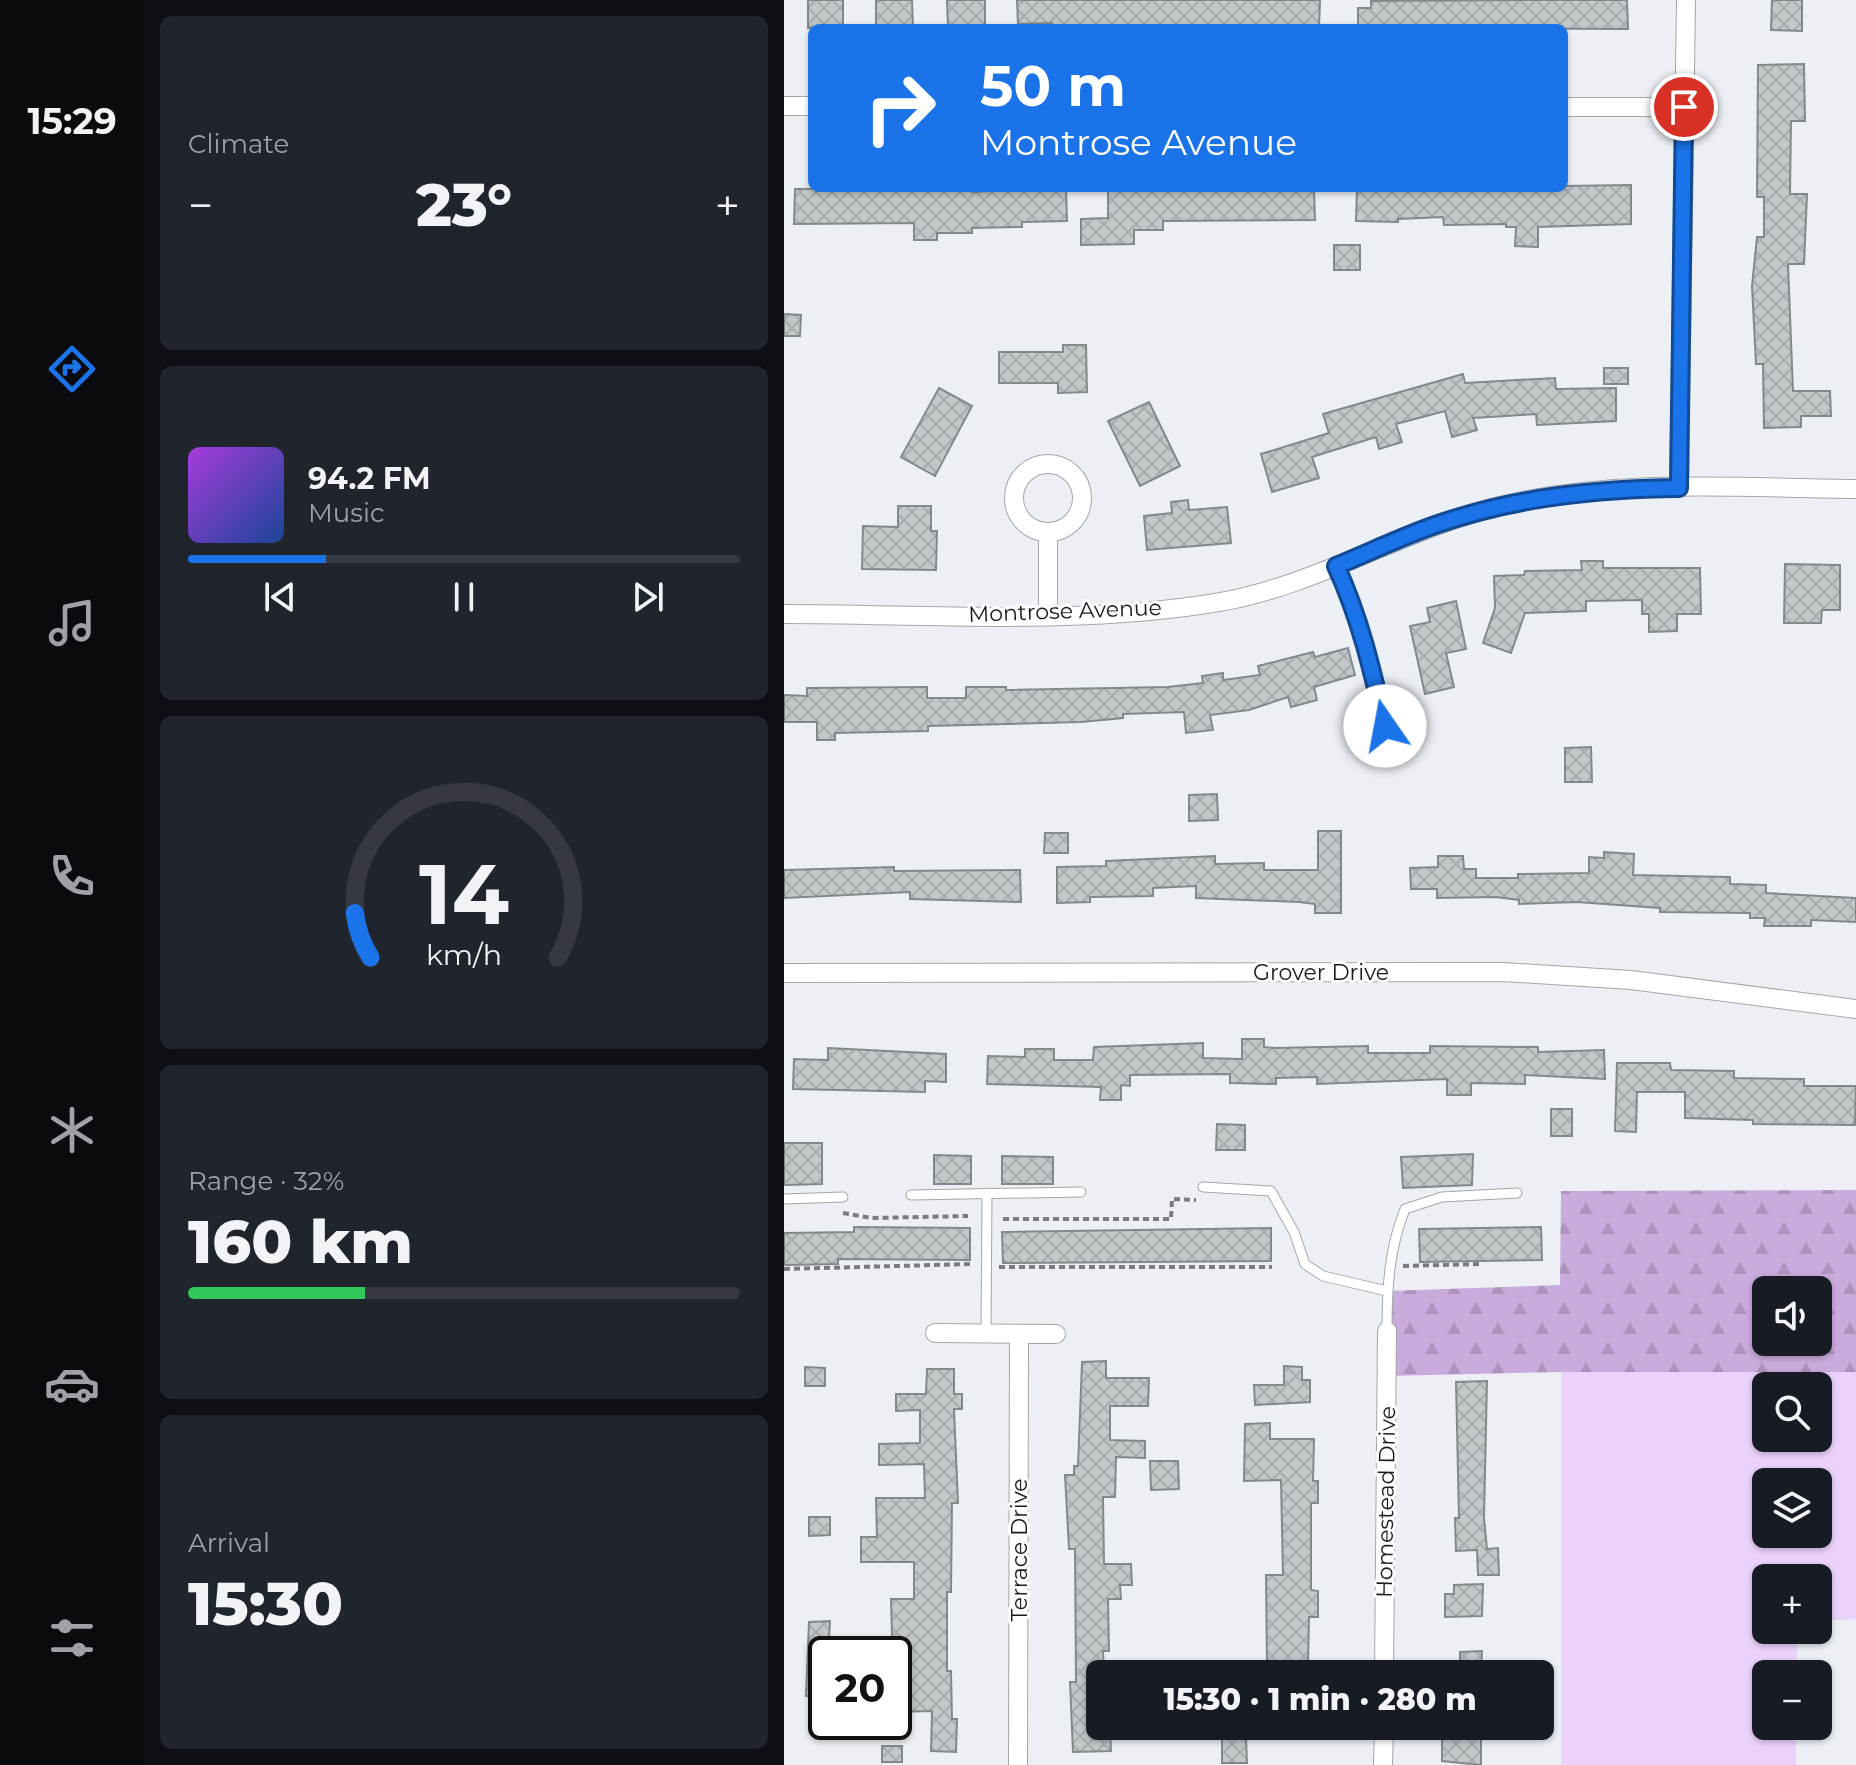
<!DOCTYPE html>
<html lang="en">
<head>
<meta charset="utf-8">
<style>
  :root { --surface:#171b24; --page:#20242c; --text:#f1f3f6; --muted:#9ea1a6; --line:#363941; --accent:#1a73e8 }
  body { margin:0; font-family:Montserrat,sans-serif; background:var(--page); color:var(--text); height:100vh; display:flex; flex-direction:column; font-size:30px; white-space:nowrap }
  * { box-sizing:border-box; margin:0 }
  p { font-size:26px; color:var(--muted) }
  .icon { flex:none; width:44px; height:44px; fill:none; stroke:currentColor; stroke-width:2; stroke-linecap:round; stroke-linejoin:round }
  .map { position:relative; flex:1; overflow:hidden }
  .panel { display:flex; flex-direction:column; gap:16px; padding:16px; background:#0d0f14; width:640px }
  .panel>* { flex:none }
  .banner { position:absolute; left:24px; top:24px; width:760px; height:168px; border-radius:12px; box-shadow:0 2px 6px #0004; background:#1a73e8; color:#fff; overflow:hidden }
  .buttons { position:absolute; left:968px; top:1276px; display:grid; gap:16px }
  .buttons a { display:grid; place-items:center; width:80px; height:80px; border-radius:12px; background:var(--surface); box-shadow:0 2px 6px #0004; font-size:40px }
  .speed { position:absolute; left:24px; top:1636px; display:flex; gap:16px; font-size:40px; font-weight:700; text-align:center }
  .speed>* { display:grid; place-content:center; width:104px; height:104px; border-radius:50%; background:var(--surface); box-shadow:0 2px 6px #0004; line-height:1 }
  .speed .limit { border:4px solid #111; border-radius:12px; background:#fff; color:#111 }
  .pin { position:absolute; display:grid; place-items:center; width:68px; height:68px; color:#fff; margin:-34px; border:4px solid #fff; border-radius:50%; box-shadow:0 2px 8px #0007 }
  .me { position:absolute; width:88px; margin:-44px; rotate:348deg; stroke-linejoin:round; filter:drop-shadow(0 0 6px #0008) }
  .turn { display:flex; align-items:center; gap:28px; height:168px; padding:0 40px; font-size:36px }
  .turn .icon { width:104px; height:104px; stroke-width:2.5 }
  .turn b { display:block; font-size:56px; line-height:68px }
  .big { font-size:60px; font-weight:800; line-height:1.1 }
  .panel .card { flex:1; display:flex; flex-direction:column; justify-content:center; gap:12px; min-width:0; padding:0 28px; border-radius:12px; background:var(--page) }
  .panel .dial { align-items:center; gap:0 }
  .dial svg { height:208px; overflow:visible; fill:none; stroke:var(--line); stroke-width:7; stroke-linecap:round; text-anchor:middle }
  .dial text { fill:var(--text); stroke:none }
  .song { display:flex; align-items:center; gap:24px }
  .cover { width:96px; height:96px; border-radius:12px; background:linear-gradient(135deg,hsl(280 70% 55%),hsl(220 70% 35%)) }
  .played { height:8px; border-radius:4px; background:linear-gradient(90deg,var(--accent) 25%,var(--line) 25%) }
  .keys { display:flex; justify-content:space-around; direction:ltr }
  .heat { display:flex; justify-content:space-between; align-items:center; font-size:44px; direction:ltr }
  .charge { height:12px; border-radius:6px; background:linear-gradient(90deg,#34c759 32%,var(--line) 0) }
  .trip { position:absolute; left:302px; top:1660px; width:468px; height:80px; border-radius:12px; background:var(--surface); box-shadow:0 2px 6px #0004; font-weight:800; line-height:80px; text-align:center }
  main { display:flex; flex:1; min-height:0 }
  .dock { display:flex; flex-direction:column; width:144px; justify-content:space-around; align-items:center; background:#090b0e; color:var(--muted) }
  .dock .icon { width:56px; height:56px }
  .dock .active { color:var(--accent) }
  .dock b { font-size:36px; color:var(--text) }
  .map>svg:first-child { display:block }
  .forest { fill:url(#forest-firs); fill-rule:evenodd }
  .green { fill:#ebd2fc; fill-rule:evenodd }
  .building { fill:url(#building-cross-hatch); stroke:#83898b; stroke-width:2 }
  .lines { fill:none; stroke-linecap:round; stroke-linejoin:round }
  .lane-casing { stroke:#a3a6ab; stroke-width:11 }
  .street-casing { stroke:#a3a6ab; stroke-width:20 }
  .path { stroke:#797b7e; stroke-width:4; stroke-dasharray:6 4; stroke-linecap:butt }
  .lane { stroke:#fff; stroke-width:9 }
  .street { stroke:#fff; stroke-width:18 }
  .route-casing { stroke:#114b97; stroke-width:20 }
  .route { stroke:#1a73e8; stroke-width:14 }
  .labels { text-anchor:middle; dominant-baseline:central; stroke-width:6; stroke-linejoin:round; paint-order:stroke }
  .street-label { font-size:22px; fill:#1a1b1d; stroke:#fbfdff }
</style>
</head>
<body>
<main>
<nav class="dock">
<b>15:29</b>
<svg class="icon active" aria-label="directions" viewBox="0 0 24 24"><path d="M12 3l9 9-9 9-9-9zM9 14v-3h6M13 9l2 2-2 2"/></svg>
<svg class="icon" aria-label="music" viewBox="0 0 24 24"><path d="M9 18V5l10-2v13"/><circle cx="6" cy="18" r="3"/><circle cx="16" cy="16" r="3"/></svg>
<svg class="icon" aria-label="phone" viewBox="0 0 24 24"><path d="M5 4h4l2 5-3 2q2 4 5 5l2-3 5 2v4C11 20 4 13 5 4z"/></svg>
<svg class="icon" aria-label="climate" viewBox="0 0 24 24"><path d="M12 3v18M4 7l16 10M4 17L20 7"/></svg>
<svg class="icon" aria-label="car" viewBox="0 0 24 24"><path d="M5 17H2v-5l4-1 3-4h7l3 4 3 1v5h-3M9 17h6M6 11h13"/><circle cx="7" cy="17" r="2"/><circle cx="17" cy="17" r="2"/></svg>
<svg class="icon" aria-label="filters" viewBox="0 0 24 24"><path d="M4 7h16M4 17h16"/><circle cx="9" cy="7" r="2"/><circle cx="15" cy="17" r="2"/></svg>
</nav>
<section class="panel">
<div class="card"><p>Climate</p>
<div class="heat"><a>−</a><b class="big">23°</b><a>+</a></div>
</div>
<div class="card">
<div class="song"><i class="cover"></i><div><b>94.2 FM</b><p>Music</p></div></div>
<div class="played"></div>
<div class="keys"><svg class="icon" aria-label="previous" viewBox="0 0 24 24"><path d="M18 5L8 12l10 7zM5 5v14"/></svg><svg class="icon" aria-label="pause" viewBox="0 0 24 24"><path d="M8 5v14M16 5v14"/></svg><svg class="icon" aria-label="next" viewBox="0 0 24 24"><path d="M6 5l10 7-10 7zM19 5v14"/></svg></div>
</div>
<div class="card dial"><svg viewBox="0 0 100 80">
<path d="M14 69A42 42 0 1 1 86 69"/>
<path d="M14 69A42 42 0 0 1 8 52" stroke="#1a73e8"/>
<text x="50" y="56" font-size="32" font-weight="700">14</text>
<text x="50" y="72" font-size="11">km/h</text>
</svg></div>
<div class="card"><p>Range · 32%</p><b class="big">160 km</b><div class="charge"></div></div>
<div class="card"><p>Arrival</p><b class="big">15:30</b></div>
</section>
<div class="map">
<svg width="1072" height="1765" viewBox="0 0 1072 1765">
  <defs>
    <pattern id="forest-firs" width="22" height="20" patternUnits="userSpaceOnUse" patternTransform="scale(2)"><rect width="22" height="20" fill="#caabdd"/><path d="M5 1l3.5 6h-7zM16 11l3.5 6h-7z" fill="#ad93bd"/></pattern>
    <pattern id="building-cross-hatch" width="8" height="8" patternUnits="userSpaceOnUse" patternTransform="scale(2)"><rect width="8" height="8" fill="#c2c8ca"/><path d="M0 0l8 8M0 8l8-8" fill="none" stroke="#a6abad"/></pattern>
  </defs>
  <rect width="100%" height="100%" fill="#ecf0f5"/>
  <path class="forest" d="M1072,1190V1619L1034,1620V1578H982V1630H1013L1012,1674H982V1726H1012V1765H777V1372L603,1376V1291L776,1285L777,1191ZM982,1290H1034V1342H982ZM982,1386H1034V1438H982ZM982,1482H1034V1534H982Z"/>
  <path class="green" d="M777,1372H1072V1619L1034,1620V1578H982V1630H1013L1012,1674H982V1726H1012V1765H777ZM982,1386H1034V1438H982ZM982,1482H1034V1534H982Z"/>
  <path class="building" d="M24,0H59V28H24Z
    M92,0H128L129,28H92Z
    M163,0H201V27L164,28Z
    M233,0H536L535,28H268V23L234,24Z
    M750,0H843L844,29L574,28V8H587V1Z
    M988,0H1018V31L987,30Z
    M1020,64L1021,121H1007L1006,194H1023L1020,264H1004L1009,391H1046L1047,416H1017V427L980,428L979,364H972L968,286L973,237H980V197H973L974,65Z
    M847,185V224L754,227V247L731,246L732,227H722V224L660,225L659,217L614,219V222L572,221L573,189Z
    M188,188V192L282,188L283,221L238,222V227L188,228V233H153V240H130V223L10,224L11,189Z
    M379,188V191L530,188L531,220L379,221V230H350V244L297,245V219L324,218V190Z
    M550,245H576V270H550Z
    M0,314L17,315L16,336H0Z
    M279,345H302L303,392L274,393V383H215V352H279Z
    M820,368H844V384H820Z
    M679,374L681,383L771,378L772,389L832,388V421L753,425L752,414L689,418L693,430L668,437L661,411L612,424L618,442L595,449L592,437L528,457L535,478L488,492L477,454L545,433L539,414Z
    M155,388L188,406L151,476L117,457Z
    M365,402L396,466L356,486L324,421Z
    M404,500L405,510L443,507L447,543L363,550L360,516L388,513L387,502Z
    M114,506H147V531H153L152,570L78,569L79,526L114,527Z
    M797,561H819V568H916L917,614H893V631L865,632V614H858V600L802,601V611L741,613L727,653L699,643L711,608L710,576L740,575L741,571L798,570Z
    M1001,564L1056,565V610H1038L1037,623H1000Z
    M672,601L682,649L662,653L670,687L641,694L626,626L646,622L643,608Z
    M564,648L571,675L530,687L533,700L507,707L504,697L465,710L426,715L429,730L402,733L400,712L339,714V718L297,722L144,726V731L51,733V740H33V722H0V695L23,696V688L143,687V698H182V687H222V690L384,687L419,683L418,676L439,673V680L476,675L474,666L529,652L531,657Z
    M807,747L808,782H781V748Z
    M433,794L434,820L405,821V795Z
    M534,831H557V913H531V904L515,902L412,898V886L369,888V896L306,897V902L273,903V867L322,866V861L431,856V864L480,863V870H534Z
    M261,833H284V853H260Z
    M820,852L850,854L849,875L946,877V884L982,885V893L1072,898V922L1027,920V926H980L981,918H966V913L876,912V908L793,902L735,904V900L712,897L653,898V889H627L626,868L654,867V856H679L680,869H692V878H734V874L805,873V857L820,858Z
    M110,867V871L236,870L237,902L126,899V892L0,898V870Z
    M458,1039H480V1047L492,1048L584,1046V1053H646V1046L754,1047V1052L820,1050L821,1079L741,1075V1084L687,1083V1095H663V1079L533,1084V1077L492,1078V1084L446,1083V1074L346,1075V1086L337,1085V1100H316L317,1087L203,1084L204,1056L241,1057V1049H270V1060H309L310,1047L419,1043V1058L458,1059Z
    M44,1048L162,1054V1082L141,1081V1092L9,1089L10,1059L44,1060Z
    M833,1063H886L887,1070L950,1071V1078L1020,1079V1086H1072L1071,1125L969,1124V1120L901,1118V1092H853L852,1132L831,1131Z
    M767,1109H788V1136H767Z
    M433,1124L461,1125V1150H432Z
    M0,1143H38V1184L0,1185Z
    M689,1154L688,1185L619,1188L617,1157Z
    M150,1155L187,1156V1184H150Z
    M218,1156L269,1157V1184H218Z
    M70,1227L186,1228V1260L54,1259V1264L0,1265V1233L70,1232Z
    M757,1227L758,1260L636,1262L635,1229Z
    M487,1228V1261L219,1263L218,1232Z
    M322,1361V1378H365L364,1406H326V1440L361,1441V1458L332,1457L331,1497H319L320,1564H347L348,1585H336L337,1599H324L325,1651H319L320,1674H316V1730H326L327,1751L289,1752L286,1682H292L291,1549H285L281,1475H290V1466H294L298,1362Z
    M500,1366L518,1367V1380H526V1402L471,1405L470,1385H500Z
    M21,1367L41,1368V1386H21Z
    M143,1369H170V1394H178V1409H170L174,1503H168L167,1592H163V1671H167L168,1719H173L172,1752L147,1751L148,1711L110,1712L107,1599H130V1562H77V1537H93L92,1498H141L140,1464L95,1465V1444L136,1443V1410L112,1411V1394H142Z
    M703,1381L700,1518L703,1549L714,1548L715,1575H694L693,1550L672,1551L671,1518H675L672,1382Z
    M486,1423V1439H530L529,1481H534V1503H527V1590L534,1591V1617H525L524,1666L483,1665L482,1575H499L497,1480L460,1481L461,1424Z
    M366,1461H394L395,1489L367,1490Z
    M25,1517H46V1535L25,1536Z
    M699,1584L698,1616L661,1617V1594H670V1585Z
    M46,1621L42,1696H22L25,1622Z
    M698,1651L697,1674H676V1652Z
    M658,1736H697V1765L658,1761Z
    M438,1738H462L463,1763H438Z
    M98,1746H118V1762H98Z"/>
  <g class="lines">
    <g class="lane-casing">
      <path id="lane" d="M552,566C576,618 589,670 601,726
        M419,1187L487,1191L510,1232L521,1264L539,1276L603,1291
        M127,1195L297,1192
        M0,1199L59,1197
        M603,1331C603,1287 605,1249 621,1209L658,1197L733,1193
        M202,1334L203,1193"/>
    </g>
    <g class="street-casing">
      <path id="street" d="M0,106H28
        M780,107H900
        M230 498a34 34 0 1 1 68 0a34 34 0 1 1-68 0Z
        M895,488L902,0
        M264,534V614
        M0,614C142,614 295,626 436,602C534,585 619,529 716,506C832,478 954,488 1072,489
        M0,973L719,972L847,980L1072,1009
        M151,1333L272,1334
        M600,1674L603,1331
        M234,1765L235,1334
        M599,1765L600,1726"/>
    </g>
    <path class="path" d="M59,1213L87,1218L184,1216
      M219,1219H387L388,1199L412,1200
      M619,1266L699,1264
      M215,1267H488
      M0,1269L188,1264"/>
    <use href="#lane" class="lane"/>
    <use href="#street" class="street"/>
  </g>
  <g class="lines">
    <g class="route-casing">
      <path id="route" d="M601,726C588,670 576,618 552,566C586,552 619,536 654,524C733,497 812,489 895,488L900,107"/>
    </g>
    <use href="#route" class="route"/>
  </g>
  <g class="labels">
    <g class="street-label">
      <text transform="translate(281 611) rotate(-2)">Montrose Avenue</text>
      <text x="537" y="972">Grover Drive</text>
      <text transform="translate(602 1502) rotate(-89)">Homestead Drive</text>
      <text transform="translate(235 1550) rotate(-90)">Terrace Drive</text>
    </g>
  </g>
</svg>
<div class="buttons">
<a><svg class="icon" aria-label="sound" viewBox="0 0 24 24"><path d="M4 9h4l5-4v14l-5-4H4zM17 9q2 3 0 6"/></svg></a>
<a><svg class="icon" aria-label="search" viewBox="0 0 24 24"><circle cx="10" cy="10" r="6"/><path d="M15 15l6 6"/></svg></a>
<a><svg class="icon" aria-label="layers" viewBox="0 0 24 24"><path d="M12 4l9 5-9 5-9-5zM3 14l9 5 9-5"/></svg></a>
<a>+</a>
<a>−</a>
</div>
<div class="speed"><div class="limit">20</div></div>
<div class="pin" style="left:900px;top:107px;background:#d93025"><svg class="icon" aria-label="arrive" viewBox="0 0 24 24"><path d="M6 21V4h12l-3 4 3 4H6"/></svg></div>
<svg class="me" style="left:601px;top:726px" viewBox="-20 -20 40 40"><circle r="19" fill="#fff"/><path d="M0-13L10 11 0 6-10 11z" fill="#1a73e8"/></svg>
<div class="trip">15:30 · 1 min · 280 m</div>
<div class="banner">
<div class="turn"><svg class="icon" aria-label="right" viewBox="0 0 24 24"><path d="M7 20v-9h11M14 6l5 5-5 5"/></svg><div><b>50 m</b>Montrose Avenue</div></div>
</div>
</div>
</main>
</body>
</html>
